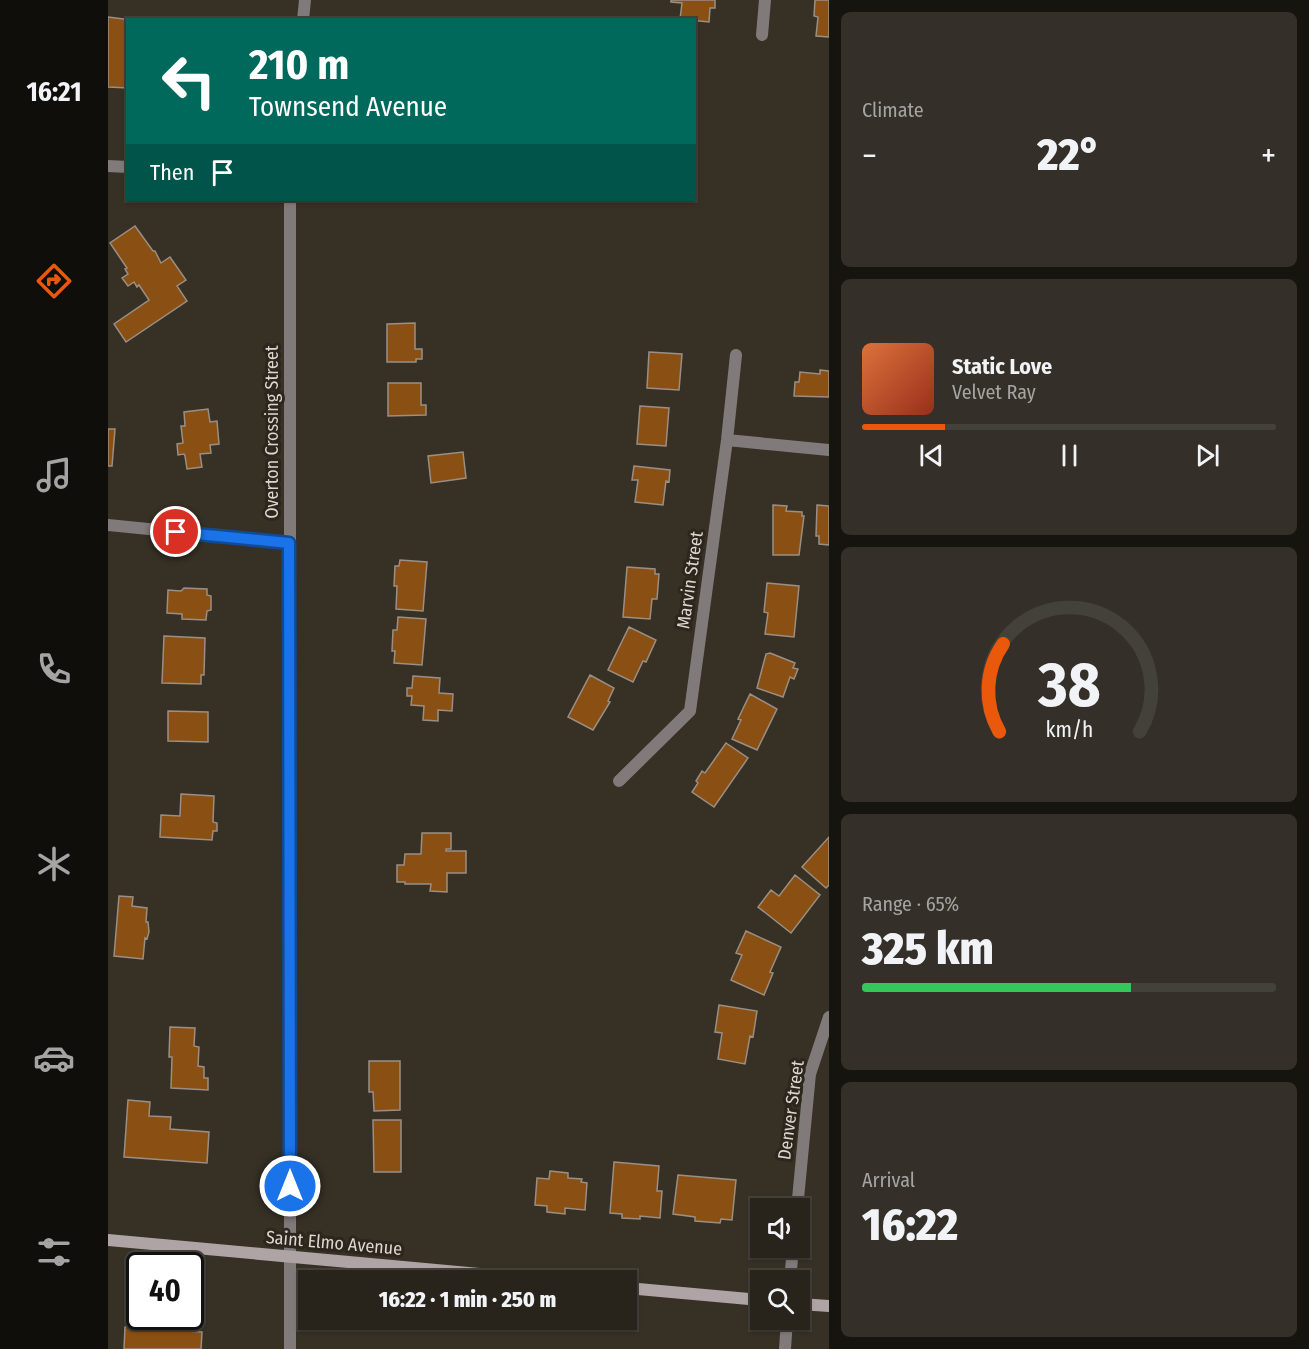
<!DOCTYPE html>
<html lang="en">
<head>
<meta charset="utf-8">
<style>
  :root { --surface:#28241c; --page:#343029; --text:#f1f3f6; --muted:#a5a4a3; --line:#44413b; --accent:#ea580c }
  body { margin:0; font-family:"Fira Sans Condensed",sans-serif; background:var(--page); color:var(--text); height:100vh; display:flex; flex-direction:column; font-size:22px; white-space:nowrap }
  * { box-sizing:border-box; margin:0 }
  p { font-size:20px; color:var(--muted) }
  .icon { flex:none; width:33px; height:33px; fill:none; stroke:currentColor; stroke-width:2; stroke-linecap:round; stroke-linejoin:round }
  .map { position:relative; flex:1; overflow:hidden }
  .details { display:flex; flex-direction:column; gap:12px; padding:12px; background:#16140f; width:480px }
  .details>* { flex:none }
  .hud { position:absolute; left:18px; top:18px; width:570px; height:183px; border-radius:0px; box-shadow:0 2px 4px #0004,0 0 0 2px var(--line); background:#00695c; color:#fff; overflow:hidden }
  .tools { position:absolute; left:642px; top:1198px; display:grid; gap:12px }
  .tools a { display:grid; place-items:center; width:60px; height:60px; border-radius:0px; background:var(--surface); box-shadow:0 2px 4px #0004,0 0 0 2px var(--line); font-size:30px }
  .speed { position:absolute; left:18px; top:1252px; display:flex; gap:12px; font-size:30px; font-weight:700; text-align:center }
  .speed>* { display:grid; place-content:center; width:78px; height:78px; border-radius:50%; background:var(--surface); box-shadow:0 2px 4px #0004,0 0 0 2px var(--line); line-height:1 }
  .speed .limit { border:3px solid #111; border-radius:9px; background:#fff; color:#111 }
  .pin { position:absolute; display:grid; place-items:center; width:51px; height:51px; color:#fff; margin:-26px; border:3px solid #fff; border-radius:50%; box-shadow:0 2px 6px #0007 }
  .me { position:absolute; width:66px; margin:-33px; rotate:0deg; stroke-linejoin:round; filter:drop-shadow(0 0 4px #0008) }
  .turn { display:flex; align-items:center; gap:21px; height:126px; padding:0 24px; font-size:27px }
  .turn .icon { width:78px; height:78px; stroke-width:2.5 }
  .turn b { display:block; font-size:42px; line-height:51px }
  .then { display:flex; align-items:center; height:57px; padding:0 24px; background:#0003; gap:12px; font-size:22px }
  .big { font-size:45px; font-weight:800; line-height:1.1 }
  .details .widget { flex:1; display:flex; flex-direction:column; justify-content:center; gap:9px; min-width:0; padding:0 21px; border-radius:9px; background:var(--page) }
  .details .dial { align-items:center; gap:0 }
  .dial svg { height:156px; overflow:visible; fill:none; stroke:var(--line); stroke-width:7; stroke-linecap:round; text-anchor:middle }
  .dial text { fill:var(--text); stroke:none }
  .song { display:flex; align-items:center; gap:18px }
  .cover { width:72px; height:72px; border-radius:9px; background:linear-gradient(135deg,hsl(20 70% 55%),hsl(10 70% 35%)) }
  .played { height:6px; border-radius:3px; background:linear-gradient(90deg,var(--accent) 20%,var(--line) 20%) }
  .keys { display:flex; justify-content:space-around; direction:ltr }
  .heat { display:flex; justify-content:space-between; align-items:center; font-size:33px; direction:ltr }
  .charge { height:9px; border-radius:4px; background:linear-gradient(90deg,#34c759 65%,var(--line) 0) }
  .trip { position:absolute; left:190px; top:1270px; width:339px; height:60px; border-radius:0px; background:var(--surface); box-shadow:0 2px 4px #0004,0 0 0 2px var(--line); font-weight:800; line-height:60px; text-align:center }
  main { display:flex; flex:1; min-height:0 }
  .dock { display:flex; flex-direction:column; width:108px; justify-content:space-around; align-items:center; background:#100e0b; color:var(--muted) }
  .dock .icon { width:42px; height:42px }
  .dock .current { color:var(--accent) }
  .dock b { font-size:27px; color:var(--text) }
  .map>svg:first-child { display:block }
  .building { fill:#8a5013; stroke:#9a8e85; stroke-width:1.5 }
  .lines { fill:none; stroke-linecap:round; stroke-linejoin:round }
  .minor { stroke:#817a7b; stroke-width:12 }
  .tertiary { stroke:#817a7b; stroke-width:12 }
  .secondary { stroke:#aea3a5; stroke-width:12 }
  .route-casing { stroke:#114b97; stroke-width:15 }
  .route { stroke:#1a73e8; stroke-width:10 }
  .labels { text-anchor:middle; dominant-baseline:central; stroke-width:6; stroke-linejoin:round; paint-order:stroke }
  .street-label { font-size:18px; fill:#dbd7d0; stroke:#2c261c }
</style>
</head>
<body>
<main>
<nav class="dock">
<b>16:21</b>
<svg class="icon current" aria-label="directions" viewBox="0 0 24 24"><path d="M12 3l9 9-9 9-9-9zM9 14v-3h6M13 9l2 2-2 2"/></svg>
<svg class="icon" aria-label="music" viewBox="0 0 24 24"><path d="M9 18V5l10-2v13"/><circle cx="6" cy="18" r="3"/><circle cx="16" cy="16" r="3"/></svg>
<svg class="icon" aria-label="phone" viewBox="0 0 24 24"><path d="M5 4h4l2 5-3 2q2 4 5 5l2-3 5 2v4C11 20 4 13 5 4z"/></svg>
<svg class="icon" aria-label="climate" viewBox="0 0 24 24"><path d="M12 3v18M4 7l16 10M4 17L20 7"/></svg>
<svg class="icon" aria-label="car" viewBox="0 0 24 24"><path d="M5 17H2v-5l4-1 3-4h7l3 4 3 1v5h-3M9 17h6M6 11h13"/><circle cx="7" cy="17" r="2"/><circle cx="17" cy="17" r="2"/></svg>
<svg class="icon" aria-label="filters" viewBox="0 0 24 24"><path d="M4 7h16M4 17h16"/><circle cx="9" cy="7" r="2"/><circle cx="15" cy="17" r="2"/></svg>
</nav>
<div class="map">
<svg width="721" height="1349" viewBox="0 0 721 1349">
  <rect width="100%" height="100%" fill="#363025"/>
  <path class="building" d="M563,0H607V8H602L601,22L572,19L574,3L563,2Z
    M707,0H721V37L708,36L710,17L706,16Z
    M0,17L24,20H20V88L0,87Z
    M27,226L45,251H47L53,263L62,257L78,280L69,286L79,301L18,342L6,324L41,300L31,285L29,287L26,282L20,286L14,278L20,274L17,269L19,268L2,243Z
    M307,323V349H314V359H308V362H279V324Z
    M541,352L574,354L571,390L539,388Z
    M712,370L721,371V397L686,396L687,382H691L692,372L712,374Z
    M280,383H313V405H318V415L280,416Z
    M532,406L561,408L558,446L529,444Z
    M100,409L102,422L109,421L111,444L102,445L103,453L92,454L94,467L79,469L77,456L76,454L70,455L69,444L75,443L73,426H77L76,412Z
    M0,429H7L4,466H0Z
    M355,452L358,478L323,483L320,456Z
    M526,466L562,470L561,482L558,481L555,505L527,502L530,480H524Z
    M665,505L679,506L678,511L694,512V516H696L691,555H665Z
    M709,505L721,506V545L711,544V536H708Z
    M292,560L319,562L315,611L288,609L289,586H286L287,566H291Z
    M519,567L547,569V574H551L549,599H544L542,619L515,617Z
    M659,583L691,586L686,637L657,634L660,613L656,612Z
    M76,588L99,589V595L103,596V610L99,611L98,620L74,619V614L59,613L60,590L73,591Z
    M290,617L318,619L314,665L286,663L287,651H284L285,630H289Z
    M521,627L548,640L538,662L535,661L525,682L500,670Z
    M56,636L97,638L96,675H93V684L54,683Z
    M662,653L687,663L685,668L690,669L686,679L682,677L675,697L649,688L658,654Z
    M482,675L506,688L500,701L502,702L485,730L460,717Z
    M305,676L332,678L331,693L345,694L344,711L330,710V721L315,720L316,706L303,705L304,696H299V688H304Z
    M642,694L669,709L649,750L624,739L633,720L630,719Z
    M60,711L100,712V742L60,741Z
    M618,743L640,758L606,807L584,792L590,783L588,781L594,771L597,773Z
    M73,794L106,796L105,822L109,823V831H105L104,840L52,837L53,815L72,816Z
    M314,833H343V849H338V851H358V873H339V892L322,891L323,884H297V882H289V865H296L297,854H313Z
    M721,837V885L718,888L694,867Z
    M687,875L712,895L683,933L650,907L663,890L671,896Z
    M11,896L25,897L24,906L39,908L38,922H40L41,932L39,939L37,938L35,959L6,956Z
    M638,931L673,947L662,972L665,973L656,995L623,980L634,955L628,953Z
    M611,1005L649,1011L645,1037L642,1036L637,1064L610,1059L614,1033L607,1032Z
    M62,1027L87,1028L86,1046L91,1047L90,1066L96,1067V1078H100V1090L63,1088L64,1057H61Z
    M261,1061H292V1110L266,1111L265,1092H261Z
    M20,1100L42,1102L41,1116L63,1117L62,1129L101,1132L99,1163L16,1157Z
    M265,1120H293V1172H266Z
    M506,1162L551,1166L549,1191H554L552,1218L532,1216V1219L514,1218V1214L502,1213Z
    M442,1171L460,1173V1178L474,1179L473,1182L479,1183L477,1210L457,1208V1214L439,1212V1206L427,1205L429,1178L441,1179Z
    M570,1175L628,1180L624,1220L613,1219L612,1223L587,1221V1217L565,1214Z
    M17,1327L94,1332L93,1349H16Z"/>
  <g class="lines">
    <path class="minor" d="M654,35L657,0
      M0,166L20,167
      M619,440L721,450
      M0,525L181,543
      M511,781L582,711L619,440L628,355
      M689,1209L702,1074L721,1017
      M682,1281L685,1248
      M677,1349L679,1320"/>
    <path class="tertiary" d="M195,20L197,0
      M182,200V1349"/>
    <path class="secondary" d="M0,1240L448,1281
      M519,1288L652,1300
      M692,1304L721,1306"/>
  </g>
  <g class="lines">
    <g class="route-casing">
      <path id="route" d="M68,532L181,543L182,1186"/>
    </g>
    <use href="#route" class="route"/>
  </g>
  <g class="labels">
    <g class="street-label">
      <text transform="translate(164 432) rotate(-90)">Overton Crossing Street</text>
      <text transform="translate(582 580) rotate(-82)">Marvin Street</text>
      <text transform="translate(683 1110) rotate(-82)">Denver Street</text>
      <text transform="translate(226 1243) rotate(5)">Saint Elmo Avenue</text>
    </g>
  </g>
</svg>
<div class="tools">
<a><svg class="icon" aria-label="sound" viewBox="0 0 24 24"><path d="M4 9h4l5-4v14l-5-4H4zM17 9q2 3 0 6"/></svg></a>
<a><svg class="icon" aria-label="search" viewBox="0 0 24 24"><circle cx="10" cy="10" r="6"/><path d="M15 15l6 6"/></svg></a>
</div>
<div class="speed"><div class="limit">40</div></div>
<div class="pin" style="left:68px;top:532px;background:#d93025"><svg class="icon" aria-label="arrive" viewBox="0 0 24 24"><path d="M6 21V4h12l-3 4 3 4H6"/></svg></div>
<svg class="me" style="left:182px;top:1186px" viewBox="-20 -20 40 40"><circle r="17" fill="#1a73e8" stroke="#fff" stroke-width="3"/><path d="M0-11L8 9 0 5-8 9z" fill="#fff"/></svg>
<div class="trip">16:22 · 1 min · 250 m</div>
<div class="hud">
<div class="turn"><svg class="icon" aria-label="left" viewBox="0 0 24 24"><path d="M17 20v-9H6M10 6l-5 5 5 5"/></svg><div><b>210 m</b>Townsend Avenue</div></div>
<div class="then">Then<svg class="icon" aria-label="arrive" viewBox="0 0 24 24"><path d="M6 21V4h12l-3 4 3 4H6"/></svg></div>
</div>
</div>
<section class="details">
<div class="widget"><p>Climate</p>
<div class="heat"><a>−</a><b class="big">22°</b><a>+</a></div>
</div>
<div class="widget">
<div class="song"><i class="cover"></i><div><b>Static Love</b><p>Velvet Ray</p></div></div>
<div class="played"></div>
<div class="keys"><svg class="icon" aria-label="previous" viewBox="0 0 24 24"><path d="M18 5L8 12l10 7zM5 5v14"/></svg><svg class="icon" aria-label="pause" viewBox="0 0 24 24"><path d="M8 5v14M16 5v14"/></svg><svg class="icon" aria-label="next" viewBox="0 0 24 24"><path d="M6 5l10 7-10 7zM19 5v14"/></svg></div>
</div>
<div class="widget dial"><svg viewBox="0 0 100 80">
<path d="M14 69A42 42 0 1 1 86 69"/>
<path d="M14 69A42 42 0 0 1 16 24" stroke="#ea580c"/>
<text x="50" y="56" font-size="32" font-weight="700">38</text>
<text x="50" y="72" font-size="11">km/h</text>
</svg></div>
<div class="widget"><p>Range · 65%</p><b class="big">325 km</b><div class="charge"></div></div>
<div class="widget"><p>Arrival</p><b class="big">16:22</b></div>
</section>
</main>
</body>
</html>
